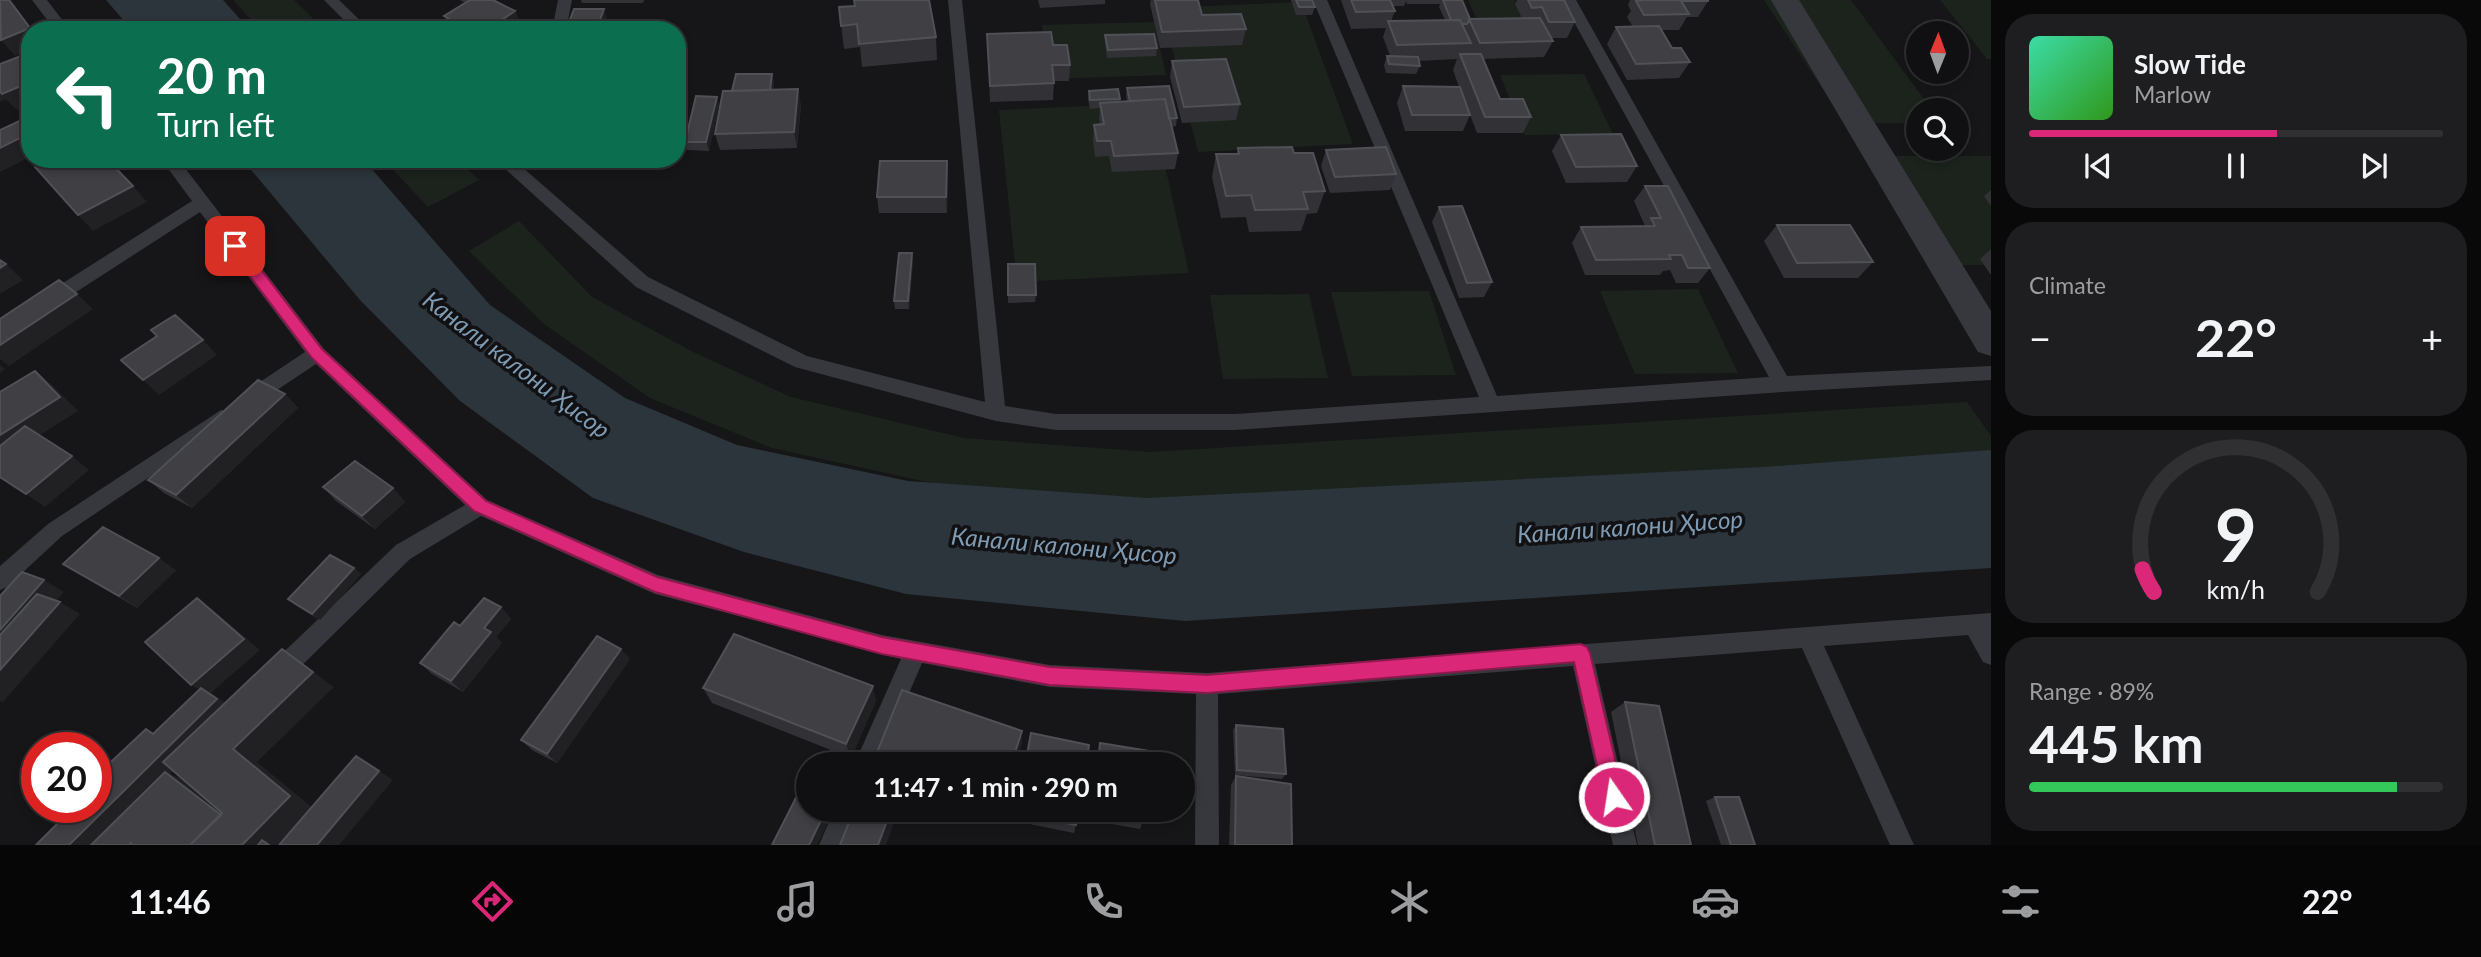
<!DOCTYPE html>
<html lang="en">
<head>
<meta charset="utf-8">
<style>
  :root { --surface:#101012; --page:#1e1e20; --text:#f1f3f6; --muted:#9c9d9f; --line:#303032; --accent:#db2777 }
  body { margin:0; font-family:Lato,sans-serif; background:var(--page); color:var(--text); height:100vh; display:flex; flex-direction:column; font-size:26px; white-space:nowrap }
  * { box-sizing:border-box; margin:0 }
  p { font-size:23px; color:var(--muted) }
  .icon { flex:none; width:38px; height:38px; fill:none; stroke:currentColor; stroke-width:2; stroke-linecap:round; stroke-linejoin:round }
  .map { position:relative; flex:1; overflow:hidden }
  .panel { display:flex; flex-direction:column; gap:14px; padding:14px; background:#09090a; width:490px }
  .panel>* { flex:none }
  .guide { position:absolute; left:21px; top:21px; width:665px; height:147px; border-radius:28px; box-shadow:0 4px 10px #0003,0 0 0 2px var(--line); background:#0b6e4f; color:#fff; overflow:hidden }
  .needle { width:46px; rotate:1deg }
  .buttons { position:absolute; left:1906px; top:21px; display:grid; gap:14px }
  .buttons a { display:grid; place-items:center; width:63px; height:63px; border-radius:50%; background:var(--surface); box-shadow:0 4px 10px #0003,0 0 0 2px var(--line); font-size:35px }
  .speed { position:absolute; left:21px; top:732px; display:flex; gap:14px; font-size:35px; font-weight:700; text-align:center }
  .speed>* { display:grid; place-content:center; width:91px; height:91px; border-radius:50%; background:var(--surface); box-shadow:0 4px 10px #0003,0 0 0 2px var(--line); line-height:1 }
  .speed .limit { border:10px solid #d22; background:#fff; color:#111 }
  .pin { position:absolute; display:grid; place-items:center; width:60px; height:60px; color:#fff; margin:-30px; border-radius:14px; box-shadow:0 4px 10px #0006 }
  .me { position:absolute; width:77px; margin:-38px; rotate:347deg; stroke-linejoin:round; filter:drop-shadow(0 0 5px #0008) }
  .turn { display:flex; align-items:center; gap:24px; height:147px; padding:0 21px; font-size:32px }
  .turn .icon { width:91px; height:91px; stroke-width:2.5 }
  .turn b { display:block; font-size:49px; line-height:60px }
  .big { font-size:52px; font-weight:700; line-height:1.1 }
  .panel .tile { flex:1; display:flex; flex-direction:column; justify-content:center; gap:10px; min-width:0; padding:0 24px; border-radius:28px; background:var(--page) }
  .panel .dial { align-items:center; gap:0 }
  .dial svg { height:182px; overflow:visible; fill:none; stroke:var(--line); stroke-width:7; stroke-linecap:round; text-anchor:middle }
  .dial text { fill:var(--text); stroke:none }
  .song { display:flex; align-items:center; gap:21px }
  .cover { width:84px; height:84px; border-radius:10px; background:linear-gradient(135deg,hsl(160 70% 55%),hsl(110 70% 35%)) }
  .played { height:7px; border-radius:4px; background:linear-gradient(90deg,var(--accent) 60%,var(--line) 60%) }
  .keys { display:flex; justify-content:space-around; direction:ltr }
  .heat { display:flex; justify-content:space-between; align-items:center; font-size:38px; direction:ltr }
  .charge { height:10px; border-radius:5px; background:linear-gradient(90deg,#34c759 89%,var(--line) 0) }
  .trip { position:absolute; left:796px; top:752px; width:399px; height:70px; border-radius:35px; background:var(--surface); box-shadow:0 4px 10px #0003,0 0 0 2px var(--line); font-weight:700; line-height:70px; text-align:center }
  .menu { display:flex; height:112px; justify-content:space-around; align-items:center; background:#060607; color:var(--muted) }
  .menu .icon { width:49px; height:49px }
  .menu .on { color:var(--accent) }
  .menu b { font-size:32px; color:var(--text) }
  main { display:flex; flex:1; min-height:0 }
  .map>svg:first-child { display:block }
  .green { fill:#1c231d }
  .water { fill:#2c353c }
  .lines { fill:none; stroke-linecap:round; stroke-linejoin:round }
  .service { fill:#37383d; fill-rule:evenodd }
  .minor { fill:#37383d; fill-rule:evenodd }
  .wall { fill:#323236; fill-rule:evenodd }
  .shaded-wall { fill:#212124 }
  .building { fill:#3f3f44; stroke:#4f5156; stroke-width:2 }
  .route { fill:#db2777; stroke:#8e194d; stroke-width:2 }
  .labels { text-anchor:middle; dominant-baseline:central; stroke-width:7; stroke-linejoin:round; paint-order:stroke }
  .water-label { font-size:24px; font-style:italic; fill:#7f9bb3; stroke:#111113 }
</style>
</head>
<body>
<main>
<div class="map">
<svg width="1991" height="845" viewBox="0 0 1991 845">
  <rect width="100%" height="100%" fill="#161618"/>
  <path class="green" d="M233,0H294L325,30H261Z
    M1468,0H1514L1527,27H1480Z
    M1764,0H1851L1932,110H1918V123H1845Z
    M1940,0H1991V59H1987Z
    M1301,2L1353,144L1198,152L1162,8Z
    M1154,22L1166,75L1049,79L1042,25Z
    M1584,74L1613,134L1525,135L1500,75Z
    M1151,103L1189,273L1017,282L999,110Z
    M1865,156H1991V265H1934Z
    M383,159H457L479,180L428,207Z
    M519,221L592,297L691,351L791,397L964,438L1151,452L1967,402L1991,436V456L1158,503L955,488L772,448L650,398L544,324L469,251Z
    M1698,289L1738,373L1635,374L1600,291Z
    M1429,291L1456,375L1352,376L1331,292Z
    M1309,294L1328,378L1223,379L1210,295Z"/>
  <path class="water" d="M106,0H223L250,30H132Z
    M242,159H363L490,305L625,398L737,445L908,481L1147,498L1763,467L1991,450V568L1185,621L906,594L744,552L593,498L460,401L360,300Z"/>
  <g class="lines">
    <path class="service" d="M32,0H47L70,30H55Z
      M324,0H339L370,30H354Z
      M558,0H572L566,30H552Z
      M948,0H962L1005,406L1056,414H1235L1479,397L1313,0H1327L1497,396L1769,377L1562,0H1576L1787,376L1991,366V380L1782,392L1235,430H1056L996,421L795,367L636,287L494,159H513L648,277L807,356L985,402Z
      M161,159H178L324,349L487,500L658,575L882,635L1050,665L1207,673L1991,613V665L1983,662L1968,635L1824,646L1914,845H1890L1802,648L1595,664L1637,845H1613L1573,666L1218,694L1219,845H1195L1196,694L1050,687L922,663L878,765H854L901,659L655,594L481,516L410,559L285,682L277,685L269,682L266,674L269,666L396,545L465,505L316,364L256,404L249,407L242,404L240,399L242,394L305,352L200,212L53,307H41L38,302L41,297L192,201Z
      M221,410L228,412L231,418L228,424L62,536L7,587L0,590V566L48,524Z
      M834,810H858L843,845H819Z"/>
    <path class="minor" d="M1771,0H1799L1991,311V356L1978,352Z"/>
  </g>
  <path class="wall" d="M460,0H493L515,11L522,27L519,30H451L444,16L465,3Z
    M581,0H644L643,3H582Z
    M1038,0H1105V4L1040,8Z
    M1151,0H1198L1202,15L1246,29L1242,45L1160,48L1150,4Z
    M1291,0H1312L1315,7L1312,15H1296Z
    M1341,0H1462L1470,19L1522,18L1515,4L1517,0H1564L1575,22L1567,38H1551L1553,41L1544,57L1484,59L1500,99L1531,117L1523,133H1477L1469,112L1470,115L1463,131H1405L1397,103L1403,86L1459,87L1453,70L1457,59L1418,61L1420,66L1416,74L1386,73L1384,65L1387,56H1390L1383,37L1386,28L1351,29ZM1406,1L1407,4H1440L1439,7L1445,20L1391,21L1395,11L1393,6H1404Z
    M1630,0L1708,1L1698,17H1687L1679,30H1661L1672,48L1690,62L1679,78L1627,80L1607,44L1616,27H1633L1627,17L1631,11L1628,5Z
    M839,7L936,37L937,60L862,67L860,47L844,49Z
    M987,34L1053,45L1070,65L1069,81H1054L1053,100L990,102Z
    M1105,35L1157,48L1156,56L1107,58L1105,44Z
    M1172,61L1240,104L1236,120L1182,123L1170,77Z
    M772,74L774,83L773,90L801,105L797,148L720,150L715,134L732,91Z
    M1127,88L1177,118L1176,126L1171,127L1178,153L1175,169L1112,172L1109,156L1095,157L1093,141L1094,125L1100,124L1099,119L1100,108L1090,109L1088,99L1089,91L1120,99V102L1127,101L1126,96Z
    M719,105L709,151L687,150L685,142Z
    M1561,135L1637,166L1627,182L1566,183L1552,151Z
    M1238,148L1294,153L1325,191L1317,213L1307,214L1301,231L1249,232L1246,217L1221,218L1212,177L1216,154H1237Z
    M1326,150L1396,174L1390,190L1330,193L1321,166Z
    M948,177L947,213H879L877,197Z
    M1645,186L1710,268L1698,283H1676L1670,270L1663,271L1660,275H1585L1572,243L1581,227L1645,226L1634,201Z
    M1991,190V206L1984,196Z
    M1439,207L1492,282L1484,297L1459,298L1432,222Z
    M1777,225L1873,262L1858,278H1784L1764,241Z
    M1991,249V275L1980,259Z
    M912,253L913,261L909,309H895L894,301Z
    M1008,264L1036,295L1035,302L1008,303Z
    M285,394L298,408L192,508L164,493L148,480Z
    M323,487L393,488L405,502L375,529L336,501Z
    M63,564L176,570L137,608Z
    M354,568L361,574L320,620L295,605L288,599Z
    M501,607L511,619L496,637L502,643L463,692L432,674L420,663L460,626Z
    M630,659L557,763L532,750L521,740Z
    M703,688L876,701L851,758L712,703Z
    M1625,702L1691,845H1638L1611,712Z
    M1236,725L1286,774L1282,779L1235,775L1233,730Z
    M1236,776L1292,845H1229L1231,785Z
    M1715,797L1755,845H1721L1706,801Z
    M1016,810L1076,825L1074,833L1015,821Z
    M1091,810H1144L1143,821L1140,829L1090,820Z"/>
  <path class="shaded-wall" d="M9,0H11L33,30H30V50L15,56L1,40Z
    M604,9L609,25L608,30H596Z
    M515,11L522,27L519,30H487Z
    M678,50L683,66L677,84V53Z
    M772,74L774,83L771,102L769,94Z
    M30,82V104L17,110L6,99L0,102V88Z
    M798,89L801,105L797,148L794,132Z
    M717,97L719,105L709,151L706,142Z
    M30,133V157L0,172V148Z
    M947,161L948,177L947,213L946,197Z
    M133,186L147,202L93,231L78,215Z
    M912,253L913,261L909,309L908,301Z
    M6,264L23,280L0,294V268Z
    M77,294L93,309L9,366L0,359V345Z
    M203,340L217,355L159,395L143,380Z
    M0,365L5,369L0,373Z
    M35,371L52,385L78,411L9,455L0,449V435Z
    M285,394L298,408L192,508L176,495Z
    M72,456L89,470L45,507L26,494Z
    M393,488L405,502L375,529L362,516Z
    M159,558L176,570L137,608L119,596Z
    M354,568L361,574L320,620L312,614Z
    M44,580L64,592L0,665V630Z
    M197,598L213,610L260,650L211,693L234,709L170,774L184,780L241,824L223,816L99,845H69L209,695L191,685Z
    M60,602L80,614L3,702L0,701V670Z
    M501,607L511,619L496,637L502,643L463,692L451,681L484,628Z
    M282,649L334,687L257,762L313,808L277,845H242L233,749Z
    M621,649L630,659L557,763L547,754Z
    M873,686L876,701L851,758L846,744Z
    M1022,731V744L1015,765H1011Z
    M356,756L393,780L339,845H317Z
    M826,810H834L817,845H809Z
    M891,810H899L886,845H878Z"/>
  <path class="building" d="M0,0H9L30,28L1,40Z
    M470,0H493L515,11L487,30H469L444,16Z
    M854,0H929L936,37L859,44L857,24L841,26L839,7L855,6Z
    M1155,0H1198L1202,15L1241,14L1246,29L1162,32Z
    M1296,0H1312L1315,7H1299Z
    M1351,0H1390L1395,11L1356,12Z
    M1443,0H1462L1470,19L1467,24H1462L1460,20H1451Z
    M1528,0H1564L1575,22H1549L1542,7L1532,8Z
    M1643,0H1708V1H1681L1689,14L1644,15L1636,1Z
    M574,9H604L596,30H566Z
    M1540,18L1553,41L1480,43L1469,19Z
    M1460,20L1471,43L1397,45L1388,21Z
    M1659,26L1672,48H1681L1690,62L1636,64L1616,27Z
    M1051,32L1053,45H1067L1070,65H1052L1054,83L990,86L987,34Z
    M1154,34L1157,48L1108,50L1105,35Z
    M1460,54H1481L1500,99H1523L1531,117H1485Z
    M21,56L30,69V82L2,94L0,91V64Z
    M1387,56L1418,57L1420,66L1389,64Z
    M1226,59L1240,104L1184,107L1172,61Z
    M736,74H772L770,90L732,91Z
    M1169,86L1177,118L1169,119L1165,99L1130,101L1127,88Z
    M1403,86L1460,87L1470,115H1412Z
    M798,89L794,132L715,134L723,91Z
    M1118,89L1120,99L1090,100L1089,91Z
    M696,96L717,97L706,142H685Z
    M1165,99L1178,153L1114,156L1111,141H1097L1094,125L1104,124L1100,103Z
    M30,116V133L0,148V130Z
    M1621,134L1637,166L1576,167L1561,135Z
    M1292,147L1294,153H1313L1325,191L1303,192L1308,209L1255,210L1251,195L1226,196L1216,154H1239L1238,148Z
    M1386,147L1396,174L1335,177L1326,150Z
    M50,159H107L133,186L78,215L35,167Z
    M880,161H947L946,197H877Z
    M1645,186H1668L1710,268H1688L1682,255H1669L1671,259L1596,260L1581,227L1655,226L1651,218H1661Z
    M1462,206L1492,282L1467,283L1439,207Z
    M1777,225H1850L1873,262L1797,263Z
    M899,253H912L908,301H894Z
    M0,260L6,264L0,268Z
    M1008,264H1035L1036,295H1008Z
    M59,280L77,294L0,345V319Z
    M175,315L203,340L143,380L121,360L157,336L151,330Z
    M35,371L60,397L0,435V392Z
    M258,380L285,394L176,495L148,480Z
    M25,426L72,456L26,494L0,477V446Z
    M355,461L393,488L362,516L323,487Z
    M103,527L159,558L119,596L63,564Z
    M330,555L354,568L312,614L288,599Z
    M22,572L44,580L0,630V596Z
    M37,594L60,602L0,670V635Z
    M197,598L244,639L191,685L145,642Z
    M484,598L501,607L484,628L491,632L451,681L420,663L454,622L460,626Z
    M734,634L873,686L846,744L703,688Z
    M597,636L621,649L547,754L521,740Z
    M282,649L313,672L233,749L290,796L242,845H190L222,813L163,762Z
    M201,688L217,699L69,845H36L62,819L56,814L64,807H96V776L146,729L153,734Z
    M902,690L1022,731L1011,765H920L910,761L909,765H872Z
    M1625,702L1659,706L1691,845H1655Z
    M1236,725L1283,729L1286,774L1237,770Z
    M1031,733L1089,745L1086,765H1025Z
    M1100,743L1150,751L1149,765H1098Z
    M356,756L379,771L317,845H279Z
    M165,772L221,815L190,845H132L131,843L129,845H91Z
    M1236,776L1291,784L1292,845H1235Z
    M806,778L808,779V810H826L809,845H772Z
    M1715,797H1739L1755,845H1731Z
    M854,810H891L878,845H840Z
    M1016,810H1078L1076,825L1016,813Z
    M1092,810H1144L1143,821L1092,812Z
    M262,840L269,845H258Z"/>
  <path class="route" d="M235,241L240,242L322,349L486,501L657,577L882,637L1050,667L1207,675L1581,644L1587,647L1590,653L1624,797L1621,804L1614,807L1607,804L1604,797L1574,662L1207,693L1050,685L882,654L655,592L474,511L312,358L230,250L228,246Z"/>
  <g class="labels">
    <g class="water-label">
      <text transform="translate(517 364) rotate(37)">Канали калони Ҳисор</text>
      <text transform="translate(1630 526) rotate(-4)">Канали калони Ҳисор</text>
      <text transform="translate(1064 545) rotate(5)">Канали калони Ҳисор</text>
    </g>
  </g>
</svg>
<div class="buttons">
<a><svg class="needle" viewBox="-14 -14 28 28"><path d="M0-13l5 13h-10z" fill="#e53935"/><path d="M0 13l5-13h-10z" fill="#9c9d9f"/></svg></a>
<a><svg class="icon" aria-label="search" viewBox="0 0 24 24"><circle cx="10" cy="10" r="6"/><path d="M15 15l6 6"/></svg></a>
</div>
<div class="speed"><div class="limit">20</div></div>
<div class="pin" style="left:235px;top:246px;background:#d93025"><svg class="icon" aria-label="arrive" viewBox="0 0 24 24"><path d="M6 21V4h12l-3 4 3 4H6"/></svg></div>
<svg class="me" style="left:1614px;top:797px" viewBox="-20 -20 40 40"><circle r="17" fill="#db2777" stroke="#fff" stroke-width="3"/><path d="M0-11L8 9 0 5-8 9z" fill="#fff"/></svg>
<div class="trip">11:47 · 1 min · 290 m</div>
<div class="guide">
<div class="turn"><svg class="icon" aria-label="left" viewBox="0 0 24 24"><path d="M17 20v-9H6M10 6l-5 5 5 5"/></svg><div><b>20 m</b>Turn left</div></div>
</div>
</div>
<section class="panel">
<div class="tile">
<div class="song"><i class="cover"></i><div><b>Slow Tide</b><p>Marlow</p></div></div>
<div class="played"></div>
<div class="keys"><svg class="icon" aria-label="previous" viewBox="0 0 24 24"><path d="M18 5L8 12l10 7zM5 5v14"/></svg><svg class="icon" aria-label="pause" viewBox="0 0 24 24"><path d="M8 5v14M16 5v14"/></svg><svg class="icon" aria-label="next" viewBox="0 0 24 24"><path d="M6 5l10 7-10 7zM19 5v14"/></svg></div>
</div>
<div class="tile"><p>Climate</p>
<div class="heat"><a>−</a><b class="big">22°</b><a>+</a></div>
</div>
<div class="tile dial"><svg viewBox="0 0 100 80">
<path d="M14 69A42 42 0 1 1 86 69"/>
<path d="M14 69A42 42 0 0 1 9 59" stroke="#db2777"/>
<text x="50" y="56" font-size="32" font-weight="700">9</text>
<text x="50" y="72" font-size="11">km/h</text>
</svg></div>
<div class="tile"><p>Range · 89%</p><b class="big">445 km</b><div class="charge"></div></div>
</section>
</main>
<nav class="menu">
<b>11:46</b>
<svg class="icon on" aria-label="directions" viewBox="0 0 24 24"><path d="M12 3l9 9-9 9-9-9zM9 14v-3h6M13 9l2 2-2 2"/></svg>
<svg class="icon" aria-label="music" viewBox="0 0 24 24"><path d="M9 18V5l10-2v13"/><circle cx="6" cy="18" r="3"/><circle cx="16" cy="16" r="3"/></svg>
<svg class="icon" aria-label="phone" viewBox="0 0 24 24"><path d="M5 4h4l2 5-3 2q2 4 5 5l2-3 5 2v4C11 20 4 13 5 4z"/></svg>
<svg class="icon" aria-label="climate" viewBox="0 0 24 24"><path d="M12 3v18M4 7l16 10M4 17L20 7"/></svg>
<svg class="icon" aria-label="car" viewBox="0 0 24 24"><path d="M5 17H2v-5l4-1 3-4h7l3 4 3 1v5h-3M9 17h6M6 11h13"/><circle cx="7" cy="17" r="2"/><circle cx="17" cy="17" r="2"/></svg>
<svg class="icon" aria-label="filters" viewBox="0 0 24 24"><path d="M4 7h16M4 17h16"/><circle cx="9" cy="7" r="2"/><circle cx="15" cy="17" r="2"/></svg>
<b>22°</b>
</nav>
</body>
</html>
